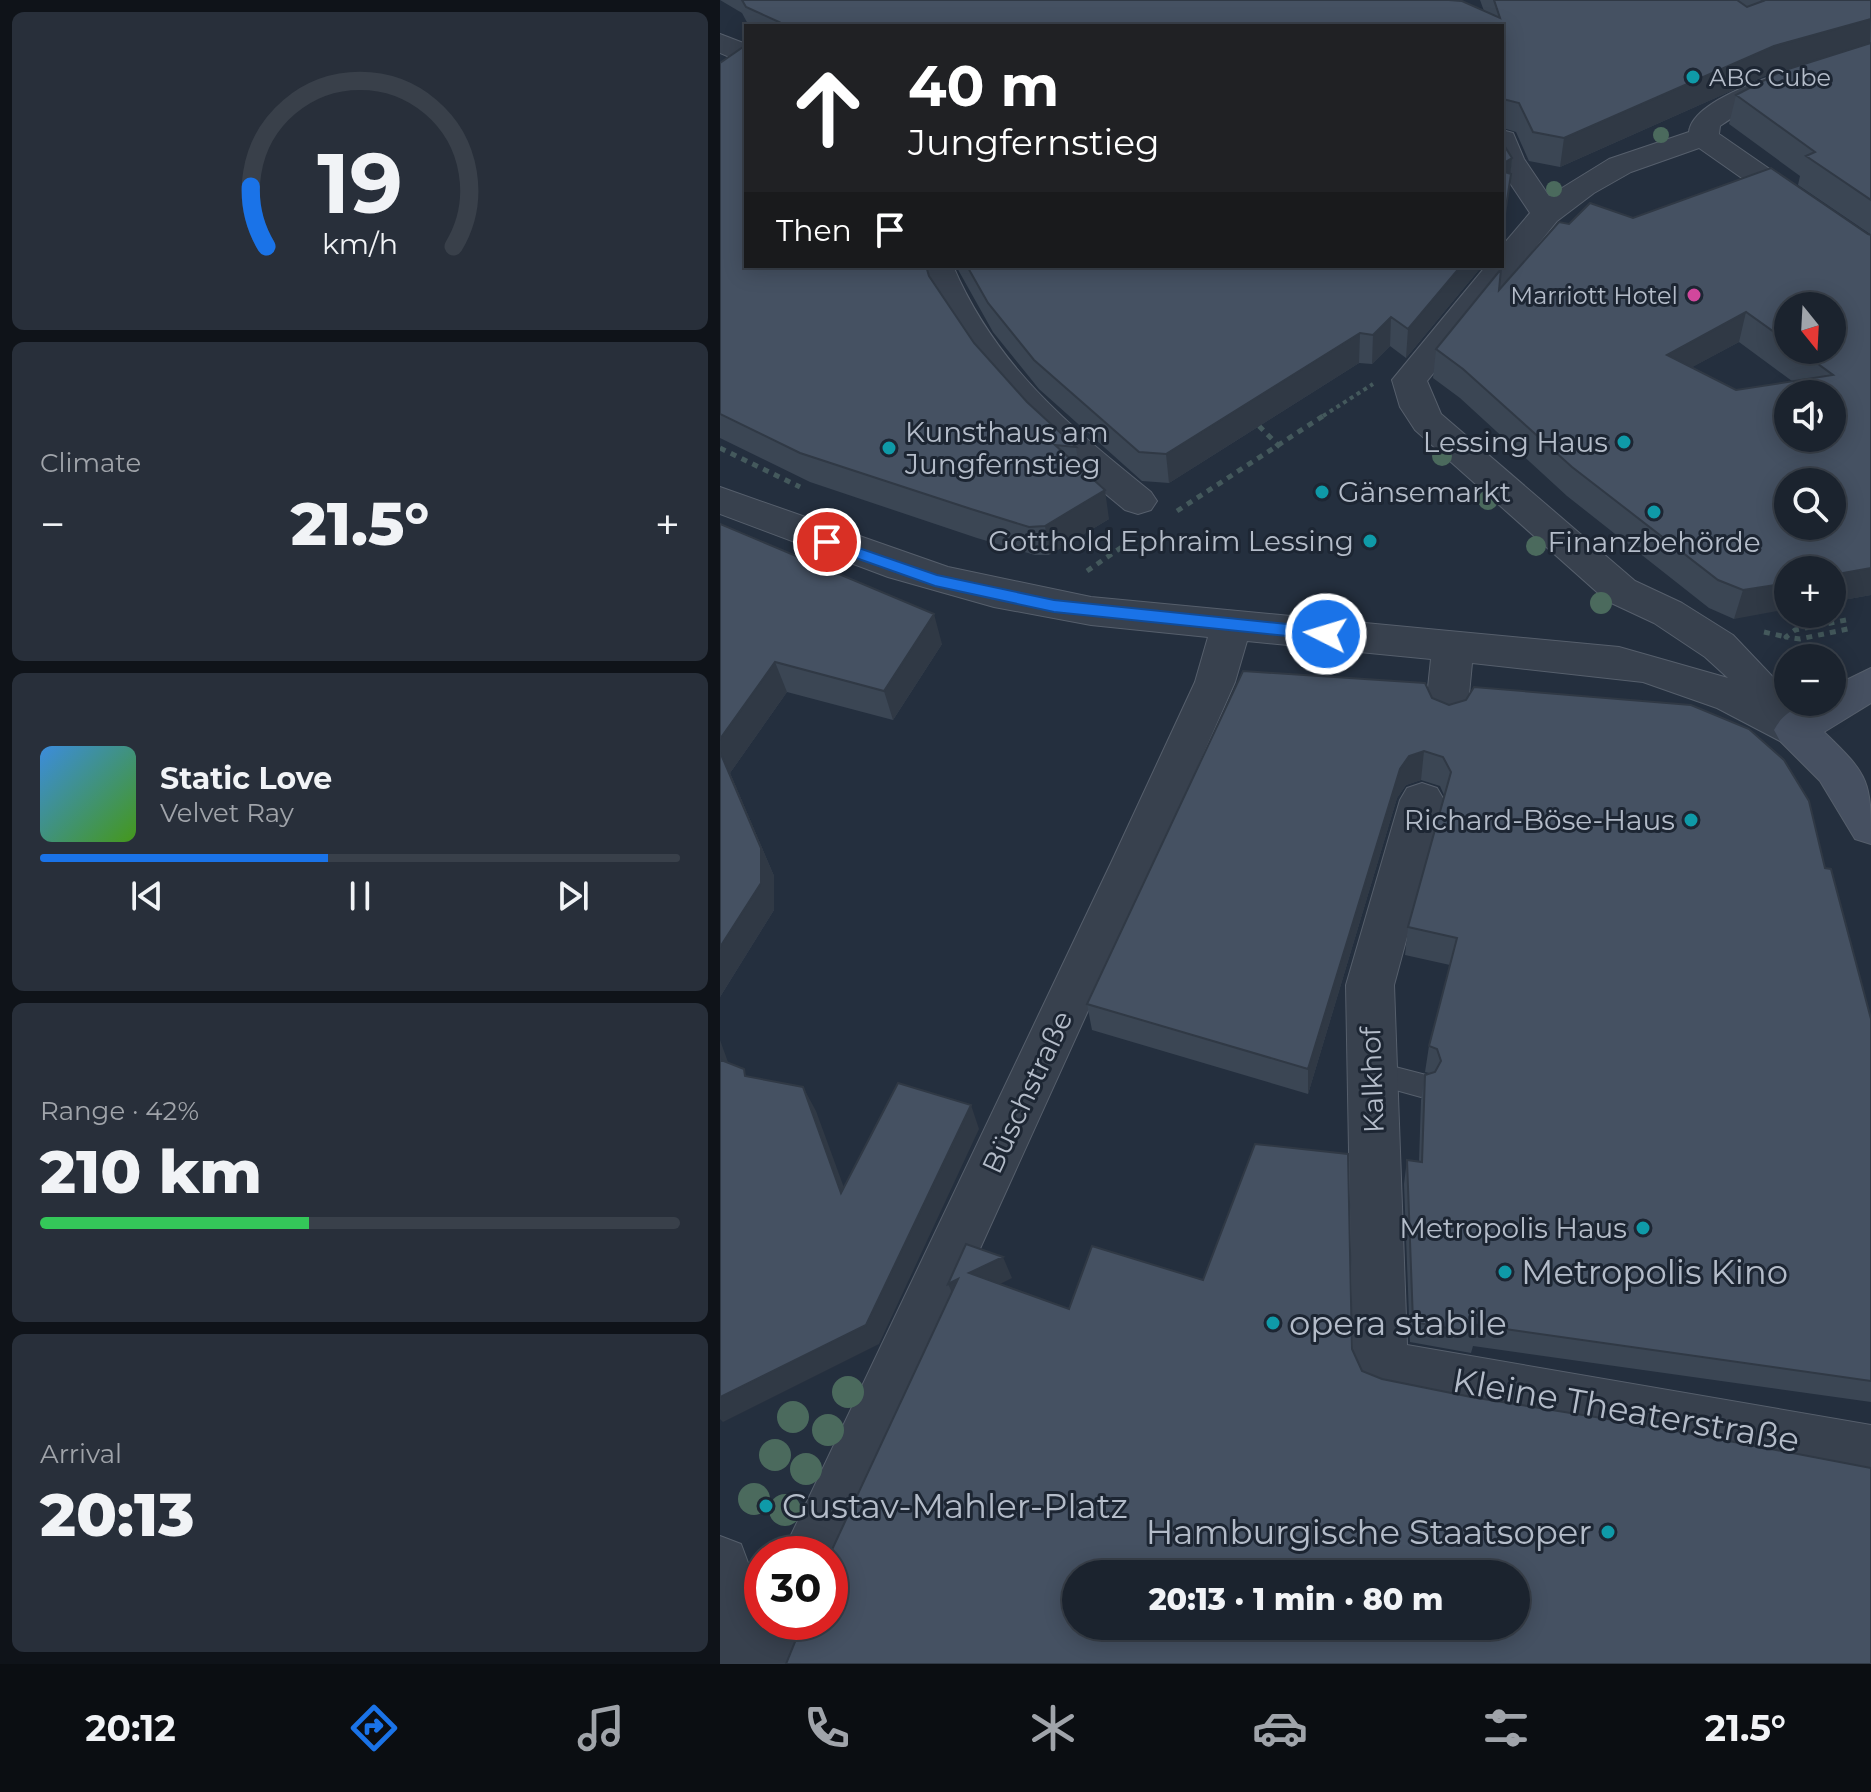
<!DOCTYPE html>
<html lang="en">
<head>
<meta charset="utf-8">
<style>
  :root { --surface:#1b232e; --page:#282f3a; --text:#f1f3f6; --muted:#a0a4aa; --line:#39404a; --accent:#1a73e8 }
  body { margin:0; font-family:Montserrat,sans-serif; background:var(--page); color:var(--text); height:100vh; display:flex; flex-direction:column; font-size:30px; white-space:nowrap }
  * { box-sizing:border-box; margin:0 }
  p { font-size:26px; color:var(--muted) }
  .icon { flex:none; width:44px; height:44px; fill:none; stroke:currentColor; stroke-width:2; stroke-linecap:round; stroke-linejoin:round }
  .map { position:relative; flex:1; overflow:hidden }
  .side { display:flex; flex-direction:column; gap:12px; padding:12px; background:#0f1319; width:720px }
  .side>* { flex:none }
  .banner { position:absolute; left:24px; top:24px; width:760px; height:244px; border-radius:0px; box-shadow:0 4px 20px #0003,0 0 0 2px var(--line); background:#202124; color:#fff; overflow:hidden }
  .needle { width:52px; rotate:162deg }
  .tools { position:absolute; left:1054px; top:292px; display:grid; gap:16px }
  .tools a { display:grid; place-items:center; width:72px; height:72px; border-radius:50%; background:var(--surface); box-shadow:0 4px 20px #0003,0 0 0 2px var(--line); font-size:40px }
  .speed { position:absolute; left:24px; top:1536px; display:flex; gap:16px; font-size:40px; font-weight:700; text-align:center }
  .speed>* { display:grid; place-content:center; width:104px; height:104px; border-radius:50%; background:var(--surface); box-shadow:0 4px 20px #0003,0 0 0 2px var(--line); line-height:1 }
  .speed .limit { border:12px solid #d22; background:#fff; color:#111 }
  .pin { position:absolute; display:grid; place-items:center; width:68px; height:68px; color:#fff; margin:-34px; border:4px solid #fff; border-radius:50%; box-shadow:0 2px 8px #0007 }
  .me { position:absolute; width:88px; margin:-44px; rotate:275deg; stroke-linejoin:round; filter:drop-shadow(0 0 6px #0008) }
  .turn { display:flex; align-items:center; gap:28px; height:168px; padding:0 32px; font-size:36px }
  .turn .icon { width:104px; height:104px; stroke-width:2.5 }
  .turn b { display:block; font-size:56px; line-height:68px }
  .then { display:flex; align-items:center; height:76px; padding:0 32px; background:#0003; gap:16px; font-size:30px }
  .big { font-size:60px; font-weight:800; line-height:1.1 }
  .side .card { flex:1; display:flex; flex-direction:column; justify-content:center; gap:12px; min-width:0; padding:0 28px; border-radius:12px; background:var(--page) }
  .side .dial { align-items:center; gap:0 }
  .dial svg { height:208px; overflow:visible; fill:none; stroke:var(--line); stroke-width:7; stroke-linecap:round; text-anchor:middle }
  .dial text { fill:var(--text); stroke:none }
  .song { display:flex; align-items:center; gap:24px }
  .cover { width:96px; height:96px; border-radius:12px; background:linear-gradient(135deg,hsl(210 70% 55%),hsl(100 70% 35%)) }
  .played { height:8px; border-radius:4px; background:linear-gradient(90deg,var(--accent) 45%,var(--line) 45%) }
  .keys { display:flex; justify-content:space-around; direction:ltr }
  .heat { display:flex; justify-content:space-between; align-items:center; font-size:44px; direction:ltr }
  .charge { height:12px; border-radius:6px; background:linear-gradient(90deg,#34c759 42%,var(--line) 0) }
  .trip { position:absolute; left:342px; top:1560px; width:468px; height:80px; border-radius:40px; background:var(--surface); box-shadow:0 4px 20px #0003,0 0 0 2px var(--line); font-weight:800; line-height:80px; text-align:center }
  .dock { display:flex; height:128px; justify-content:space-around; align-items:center; background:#0b0e12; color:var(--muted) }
  .dock .icon { width:56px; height:56px }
  .dock .active { color:var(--accent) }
  .dock b { font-size:36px; color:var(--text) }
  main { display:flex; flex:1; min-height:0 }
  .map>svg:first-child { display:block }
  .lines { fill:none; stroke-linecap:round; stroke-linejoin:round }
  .lane-casing { stroke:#565f6c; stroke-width:2 }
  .street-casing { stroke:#565f6c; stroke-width:2 }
  .secondary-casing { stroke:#565f6c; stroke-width:2 }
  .path-far1 { stroke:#44595c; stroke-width:4; stroke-dasharray:4 4; stroke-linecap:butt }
  .path { stroke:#44595c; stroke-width:5; stroke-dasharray:6 6; stroke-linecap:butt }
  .lane { fill:#38414e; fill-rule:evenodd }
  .street { fill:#38414e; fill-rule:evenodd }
  .secondary { fill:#465061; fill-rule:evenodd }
  .tree { fill:#4b6a5d }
  .wall { fill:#3b4654; fill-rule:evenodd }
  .shaded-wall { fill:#303945 }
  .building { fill:#455162; stroke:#303945; stroke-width:2; fill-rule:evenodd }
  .route { fill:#1a73e8; stroke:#114b97; stroke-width:2 }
  .culture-dot { fill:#0f9aa8; stroke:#1d2633; stroke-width:3 }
  .hotel-dot { fill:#d1479c; stroke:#1d2633; stroke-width:3 }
  .labels { text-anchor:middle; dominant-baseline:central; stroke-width:6; stroke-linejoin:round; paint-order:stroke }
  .far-poi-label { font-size:24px; fill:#b4bcc9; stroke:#1d2633; text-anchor:start }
  .poi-label { font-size:28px; fill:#b4bcc9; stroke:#1d2633; text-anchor:end }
  .street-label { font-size:28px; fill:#b4bcc9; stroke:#1d2633 }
  .near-poi-label { font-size:34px; fill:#b4bcc9; stroke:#1d2633; text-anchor:start }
  .near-street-label { font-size:34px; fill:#b4bcc9; stroke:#1d2633 }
</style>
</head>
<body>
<main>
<section class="side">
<div class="card dial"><svg viewBox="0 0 100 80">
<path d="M14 69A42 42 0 1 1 86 69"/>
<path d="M14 69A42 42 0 0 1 8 46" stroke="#1a73e8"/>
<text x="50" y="56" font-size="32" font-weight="700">19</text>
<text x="50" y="72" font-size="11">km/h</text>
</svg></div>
<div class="card"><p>Climate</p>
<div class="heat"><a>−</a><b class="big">21.5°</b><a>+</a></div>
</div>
<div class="card">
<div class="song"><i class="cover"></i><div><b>Static Love</b><p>Velvet Ray</p></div></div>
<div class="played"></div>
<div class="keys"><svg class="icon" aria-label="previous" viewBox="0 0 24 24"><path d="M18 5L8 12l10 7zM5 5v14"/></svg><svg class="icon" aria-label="pause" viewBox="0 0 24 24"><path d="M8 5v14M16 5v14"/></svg><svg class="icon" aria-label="next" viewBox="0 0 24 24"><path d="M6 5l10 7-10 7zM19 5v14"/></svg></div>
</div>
<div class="card"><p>Range · 42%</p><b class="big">210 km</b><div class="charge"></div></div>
<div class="card"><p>Arrival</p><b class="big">20:13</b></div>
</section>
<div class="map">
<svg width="1151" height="1664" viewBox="0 0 1151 1664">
  <rect width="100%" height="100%" fill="#242f3e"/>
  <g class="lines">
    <g class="lane-casing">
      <path id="lane" d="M652,1061L710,1076L714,1085L710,1094L701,1097L643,1081L639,1073L643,1065Z"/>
    </g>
    <g class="street-casing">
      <path id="street" d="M0,34L26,44V64L0,53Z
        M1151,48V66C1098,82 1045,94 1000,126L999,134L1151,239V264L1140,261L979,148L911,172L874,193L837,221L707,381L721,414L915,581L962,603L1013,635L1068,693V702H1074L1078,712L1090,719L1096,730L1090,741L1075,746L1060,741L997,708L923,682L752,663L747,716L741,727L726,732L711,727L705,716L711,659L527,641L515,682L435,863L112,1575L110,1554H62L391,863L475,682L488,637L371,625L274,607L168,577L0,514V487L228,567L371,597L899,647L1008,678L985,657L934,623L887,601L695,430L680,407L672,380L766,266H782V246L810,213L782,171V130L793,133L804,159L829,196L889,159L969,132C973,90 1115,57 1151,48Z
        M201,266H233C276,366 348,425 431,492L437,501L431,510L418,514L405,510C320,440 243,370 201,266Z
        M702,783L717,788L724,800L674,985L687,1345L1151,1425V1481L660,1395L641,1387L633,1368L626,985L680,800L687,788Z
        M0,1536L21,1544L42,1600V1622H91L73,1664H0Z"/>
    </g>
    <g class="secondary-casing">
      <path id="secondary" d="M1151,668V703L1104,732C1150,776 1151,781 1151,844L1135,839L1100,781L1060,741L1054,730C1066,707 1088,702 1112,702V687Z"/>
    </g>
    <path class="path-far1" d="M603,416L653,384"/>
    <path class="path" d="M539,426L560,447
      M0,448L80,487
      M457,511L606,414
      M367,571L415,538
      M1126,620L1075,630L1066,637L1080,639L1132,628
      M1044,632L1066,637"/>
    <use href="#lane" class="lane"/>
    <use href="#street" class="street"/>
    <use href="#secondary" class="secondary"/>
  </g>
  <g class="tree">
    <circle cx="941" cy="135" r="8"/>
    <circle cx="834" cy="189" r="8"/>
    <circle cx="722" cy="456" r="10"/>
    <circle cx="768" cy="500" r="10"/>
    <circle cx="816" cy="546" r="10"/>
    <circle cx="881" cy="603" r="11"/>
    <circle cx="128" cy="1392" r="16"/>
    <circle cx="73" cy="1417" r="16"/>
    <circle cx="108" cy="1430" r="16"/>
    <circle cx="55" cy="1455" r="16"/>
    <circle cx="86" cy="1469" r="16"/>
    <circle cx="34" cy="1499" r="16"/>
    <circle cx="65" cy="1510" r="16"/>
  </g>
  <path class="wall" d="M0,0H729L764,11L760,0H1151V595L1112,602V570L1014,619L989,608L847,496L740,398L713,378L716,349L779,290L849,224L913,218L1150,234L1078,185L1080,176L1009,124L1016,95L1085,64L1047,75L840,167L809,161L796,132L783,128L782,142L792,158L782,241V26H29L22,13ZM1068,306L1112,350H1068ZM1019,342L1072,381L1016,390L972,367Z
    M0,63L209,276L254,343L307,402L356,447L359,467L389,519L329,555H315L257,538L90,482L0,438Z
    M236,266H762L686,358L670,346L652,364L639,363L449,483L422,481L319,389L273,332Z
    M0,524L222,644L173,720L67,692L10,773L54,876V910L0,997Z
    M712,698L1105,868L1151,1019V1402L753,1346L751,1353L690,1342L684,1184L687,1160L699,1161L701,1100L705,1075L709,1073L705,1072L709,1046L730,965L685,955L688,927L724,795L720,786L701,780L686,785L677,798L588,1094L372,1030L367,1004Z"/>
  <path class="shaded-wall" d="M1151,19L1150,45L1047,75L840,167L844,138L1054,46Z
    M792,158L789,187L782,191V164Z
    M741,266H762L686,358L688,329Z
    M1026,312L1019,342L941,384L947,355Z
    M671,317L670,346L652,364L653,335Z
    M640,333L639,363L449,483L446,454Z
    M385,490L389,519L329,555L325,526Z
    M1151,568V595L1112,602V575Z
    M1068,583V609L1014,619L1023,590Z
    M214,614L222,644L173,720L164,691Z
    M55,662L67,692L10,773L54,876V910L0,997V739Z
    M704,751L701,780L686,785L677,798L588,1094V1069L680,769L689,756Z
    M0,1040L16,1084L0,1057Z
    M83,1087L96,1111L134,1215L121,1193Z
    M251,1105L259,1129L159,1344L3,1422L0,1419V1397Z
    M283,1257L292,1278L258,1295L249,1273Z
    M238,1279V1305L228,1284Z"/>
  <path class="building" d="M22,0H729L742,1L780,18L774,0H1017L1027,7L1043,1L1041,0H1151V19L1054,46L844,138L813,132L799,103L783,99L782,142L792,158L782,164V26H53L59,22L26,7Z
    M1151,43V200L1086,156L1095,152L1016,95L1062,71Z
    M26,45V266H206L209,276L254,343L307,402L356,447L335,445L385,490L325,526L309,527L251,509L80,453L0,414V63Z
    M1051,168L1148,234L1151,235V568L1112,575V570H1068V583L1023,590L998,580L852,467L743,369L716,349L781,269L779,290L839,222L849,224L870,203L913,218ZM1068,306H1112V350H1079L1113,375L1016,390L947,355L1026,312L1068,342ZM1068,394H1112V438H1068ZM1068,482H1112V526H1068Z
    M782,171L791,174L782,234Z
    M247,266H741L688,329L671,317L653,335L640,333L446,454L419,452L314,360L268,303Z
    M0,524L214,614L164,691L55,662L0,739Z
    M523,671L705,683L712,698L729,705L746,700L754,687L971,705L1029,729L1064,760L1089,801L1105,868L1111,869L1151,1019V1381L757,1325L756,1333L693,1322L687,1160L702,1162L705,1075L715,1072L721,1061L717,1049L709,1046L737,938L688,927L731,772L723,757L704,751L689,756L680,769L588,1069L367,1004Z
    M0,752L41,848V883L0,947Z
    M0,1057L1,1060L24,1069L25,1076L83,1087L121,1193L178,1083L251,1105L146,1325L0,1397Z
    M535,1144L628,1154L632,1349L642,1371L662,1379L751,1397L925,1425L1151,1468V1664H66L83,1622H110V1554L238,1279L228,1284L246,1244L283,1257L249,1273L349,1309L372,1246L483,1280ZM356,1574H796V1626H356Z"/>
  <path class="route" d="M107,537L217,575L334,600L606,628L614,634L606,640L334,612L215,586L102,546V538Z"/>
  <g class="culture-dot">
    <circle cx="973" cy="77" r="8"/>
    <circle cx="904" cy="442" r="8"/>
    <circle cx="169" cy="448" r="8"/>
    <circle cx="602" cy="492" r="8"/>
    <circle cx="934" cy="512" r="8"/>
    <circle cx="650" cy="541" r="8"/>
    <circle cx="971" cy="820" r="8"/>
    <circle cx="923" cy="1228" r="8"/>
    <circle cx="785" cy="1272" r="8"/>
    <circle cx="553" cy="1323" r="8"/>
    <circle cx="46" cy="1506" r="8"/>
    <circle cx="888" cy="1532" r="8"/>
  </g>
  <circle class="hotel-dot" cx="974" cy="295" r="8"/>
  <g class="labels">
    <g class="far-poi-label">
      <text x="989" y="77">ABC Cube</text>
      <text x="958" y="295" text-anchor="end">Marriott Hotel</text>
    </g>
    <g class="poi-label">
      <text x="185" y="432" text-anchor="start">Kunsthaus am<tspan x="185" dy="32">Jungfernstieg</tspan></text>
      <text x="888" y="442">Lessing Haus</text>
      <text x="618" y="492" text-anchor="start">Gänsemarkt</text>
      <text x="634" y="541">Gotthold Ephraim Lessing</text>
      <text x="934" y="542" text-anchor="middle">Finanzbehörde</text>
      <text x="955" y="820">Richard-Böse-Haus</text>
      <text x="907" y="1228">Metropolis Haus</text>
    </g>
    <g class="street-label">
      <text transform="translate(652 1080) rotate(-92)">Kalkhof</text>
      <text transform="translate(307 1092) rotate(-65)">Büschstraße</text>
    </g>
    <g class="near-poi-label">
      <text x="801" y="1272">Metropolis Kino</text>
      <text x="569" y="1323">opera stabile</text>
      <text x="62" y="1506">Gustav-Mahler-Platz</text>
      <text x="872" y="1532" text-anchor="end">Hamburgische Staatsoper</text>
    </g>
    <g class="near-street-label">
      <text transform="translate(906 1410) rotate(10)">Kleine Theaterstraße</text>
    </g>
  </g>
</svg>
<div class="tools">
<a><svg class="needle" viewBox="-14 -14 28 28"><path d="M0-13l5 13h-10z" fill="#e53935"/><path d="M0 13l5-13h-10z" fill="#a0a4aa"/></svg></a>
<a><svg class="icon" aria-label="sound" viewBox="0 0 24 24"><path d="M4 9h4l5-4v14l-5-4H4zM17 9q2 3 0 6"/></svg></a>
<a><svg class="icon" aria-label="search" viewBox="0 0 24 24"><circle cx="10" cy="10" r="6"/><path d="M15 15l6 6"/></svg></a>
<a>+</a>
<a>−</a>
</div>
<div class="speed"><div class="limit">30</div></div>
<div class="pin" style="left:107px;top:542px;background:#d93025"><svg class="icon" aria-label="arrive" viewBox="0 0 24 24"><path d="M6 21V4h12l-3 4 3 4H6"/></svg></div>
<svg class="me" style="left:606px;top:634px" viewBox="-20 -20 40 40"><circle r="17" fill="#1a73e8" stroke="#fff" stroke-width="3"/><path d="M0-11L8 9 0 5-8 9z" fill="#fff"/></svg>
<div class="trip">20:13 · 1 min · 80 m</div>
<div class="banner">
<div class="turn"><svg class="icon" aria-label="ahead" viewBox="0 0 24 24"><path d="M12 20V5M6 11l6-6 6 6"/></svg><div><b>40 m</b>Jungfernstieg</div></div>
<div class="then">Then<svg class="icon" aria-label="arrive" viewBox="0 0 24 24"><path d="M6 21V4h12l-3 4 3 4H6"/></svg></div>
</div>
</div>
</main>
<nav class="dock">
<b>20:12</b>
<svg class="icon active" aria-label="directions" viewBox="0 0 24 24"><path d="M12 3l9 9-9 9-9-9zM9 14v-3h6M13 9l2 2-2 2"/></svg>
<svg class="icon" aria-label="music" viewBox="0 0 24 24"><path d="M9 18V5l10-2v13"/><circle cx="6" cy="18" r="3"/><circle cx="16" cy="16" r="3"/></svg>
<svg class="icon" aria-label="phone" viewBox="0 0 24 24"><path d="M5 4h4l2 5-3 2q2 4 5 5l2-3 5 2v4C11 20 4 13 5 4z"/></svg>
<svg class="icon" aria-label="climate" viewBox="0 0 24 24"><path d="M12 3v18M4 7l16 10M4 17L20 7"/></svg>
<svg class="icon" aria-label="car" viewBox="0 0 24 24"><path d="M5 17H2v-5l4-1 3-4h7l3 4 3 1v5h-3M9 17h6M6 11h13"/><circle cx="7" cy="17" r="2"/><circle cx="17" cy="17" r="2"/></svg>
<svg class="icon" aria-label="filters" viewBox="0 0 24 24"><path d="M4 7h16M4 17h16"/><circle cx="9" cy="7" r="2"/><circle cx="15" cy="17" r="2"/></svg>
<b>21.5°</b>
</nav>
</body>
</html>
